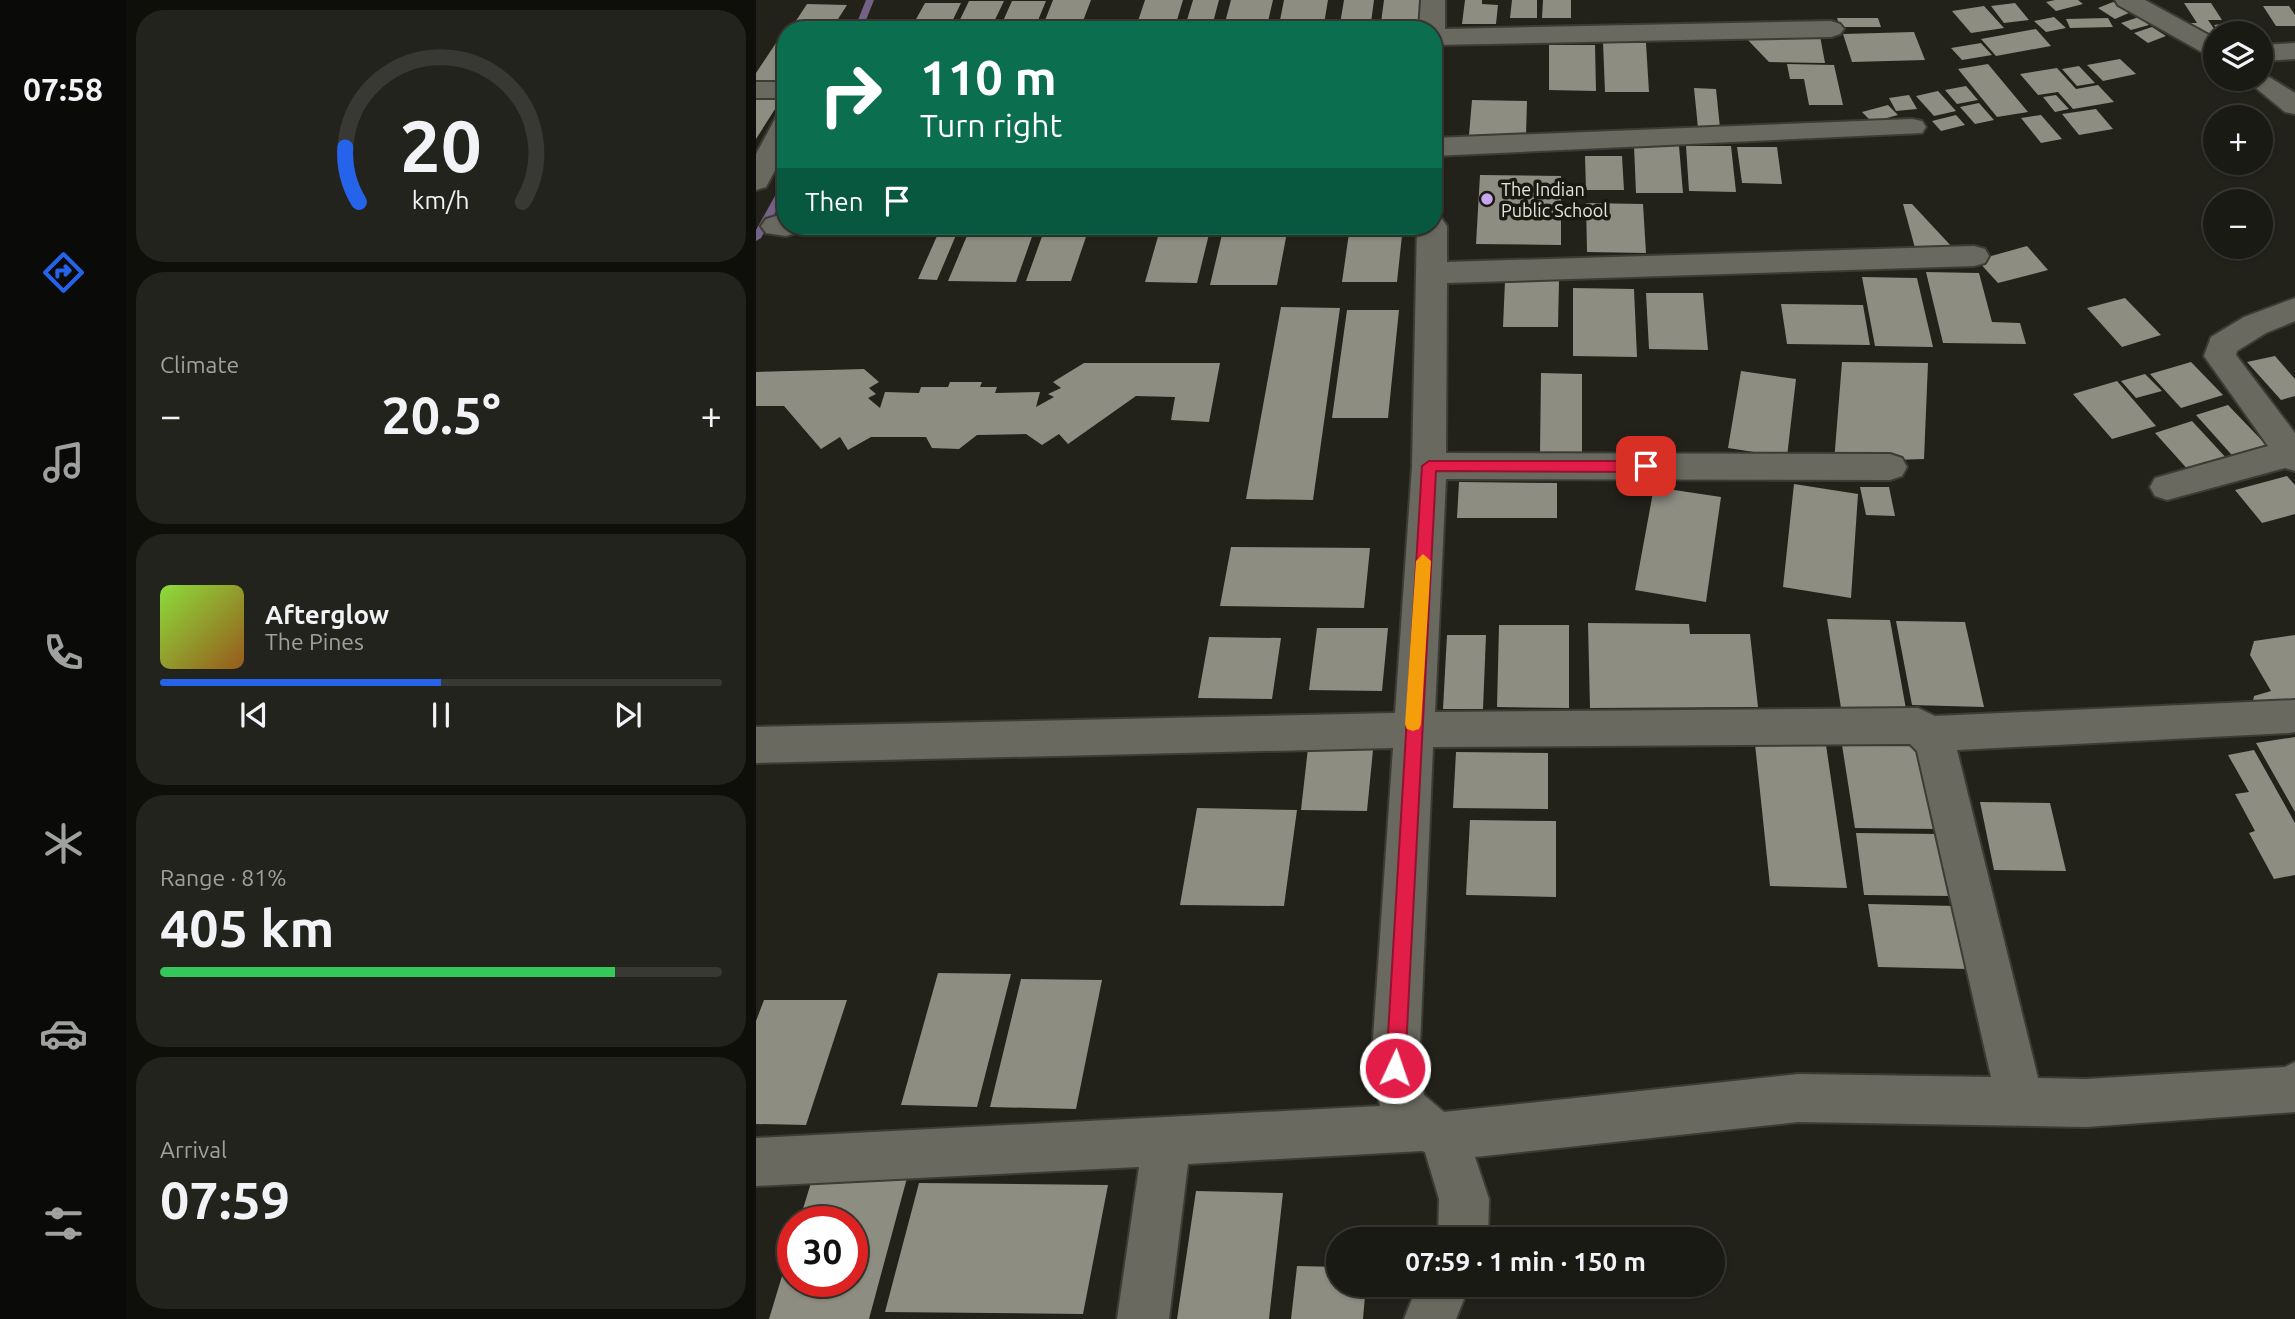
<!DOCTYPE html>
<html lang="en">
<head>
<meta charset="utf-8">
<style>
  :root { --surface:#1a1a14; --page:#23231d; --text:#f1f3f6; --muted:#9fa1a0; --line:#383834; --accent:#2563eb }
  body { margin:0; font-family:Ubuntu,sans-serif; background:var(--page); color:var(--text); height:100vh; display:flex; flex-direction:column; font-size:26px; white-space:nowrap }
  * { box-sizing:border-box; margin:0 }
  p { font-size:23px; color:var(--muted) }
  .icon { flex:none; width:38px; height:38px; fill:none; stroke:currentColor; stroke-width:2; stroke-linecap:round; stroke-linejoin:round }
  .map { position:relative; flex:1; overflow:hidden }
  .drawer { display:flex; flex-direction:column; gap:10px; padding:10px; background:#0e0e0b; width:630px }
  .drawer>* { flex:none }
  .banner { position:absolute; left:21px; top:21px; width:665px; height:214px; border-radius:28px; box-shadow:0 2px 5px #0004,0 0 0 2px var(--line); background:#0b6e4f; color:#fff; overflow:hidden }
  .tools { position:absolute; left:1447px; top:21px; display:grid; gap:14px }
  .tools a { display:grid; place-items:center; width:70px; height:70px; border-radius:50%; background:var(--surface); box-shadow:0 2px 5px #0004,0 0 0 2px var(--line); font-size:35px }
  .speed { position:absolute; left:21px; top:1206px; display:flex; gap:14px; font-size:35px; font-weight:700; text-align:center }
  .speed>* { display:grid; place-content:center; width:91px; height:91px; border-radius:50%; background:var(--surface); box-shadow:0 2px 5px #0004,0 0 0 2px var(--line); line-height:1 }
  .speed .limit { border:10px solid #d22; background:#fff; color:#111 }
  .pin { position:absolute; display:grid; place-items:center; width:60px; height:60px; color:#fff; margin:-30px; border-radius:14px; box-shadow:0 4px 10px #0006 }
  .me { position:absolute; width:77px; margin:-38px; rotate:3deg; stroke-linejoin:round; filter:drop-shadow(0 0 5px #0008) }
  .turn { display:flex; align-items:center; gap:24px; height:147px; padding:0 28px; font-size:32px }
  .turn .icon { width:91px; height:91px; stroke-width:2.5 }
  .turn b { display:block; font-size:49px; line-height:60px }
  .then { display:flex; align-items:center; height:66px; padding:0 28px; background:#0003; gap:14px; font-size:26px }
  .big { font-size:52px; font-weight:700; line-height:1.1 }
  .drawer .card { flex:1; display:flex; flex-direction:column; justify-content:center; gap:10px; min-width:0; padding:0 24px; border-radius:28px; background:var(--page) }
  .drawer .dial { align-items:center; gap:0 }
  .dial svg { height:182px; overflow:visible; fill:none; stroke:var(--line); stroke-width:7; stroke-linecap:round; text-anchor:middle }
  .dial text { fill:var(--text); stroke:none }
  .song { display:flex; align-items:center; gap:21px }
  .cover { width:84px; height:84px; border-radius:10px; background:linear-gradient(135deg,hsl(90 70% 55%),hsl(30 70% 35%)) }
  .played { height:7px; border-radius:4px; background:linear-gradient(90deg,var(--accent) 50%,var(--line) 50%) }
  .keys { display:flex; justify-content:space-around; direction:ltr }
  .heat { display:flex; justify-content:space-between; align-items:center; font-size:38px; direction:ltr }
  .charge { height:10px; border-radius:5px; background:linear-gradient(90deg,#34c759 81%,var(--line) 0) }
  .trip { position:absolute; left:570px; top:1227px; width:399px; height:70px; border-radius:35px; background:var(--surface); box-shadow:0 2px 5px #0004,0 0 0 2px var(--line); font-weight:700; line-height:70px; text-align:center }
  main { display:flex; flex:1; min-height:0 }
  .tab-bar { display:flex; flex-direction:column; width:126px; justify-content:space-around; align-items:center; background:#0a0a08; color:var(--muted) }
  .tab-bar .icon { width:49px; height:49px }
  .tab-bar .active { color:var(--accent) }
  .tab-bar b { font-size:32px; color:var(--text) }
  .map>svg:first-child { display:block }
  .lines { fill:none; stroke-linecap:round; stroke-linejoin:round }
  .stream { fill:#746286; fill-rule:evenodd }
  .building { fill:#8d8d82 }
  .street-casing { stroke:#3c3c35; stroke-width:4 }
  .street { fill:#69695f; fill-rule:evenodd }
  .route { fill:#e11d48; stroke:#92132f; stroke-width:2 }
  .slow { fill:#f59e0b }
  .poi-dot { fill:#c6a6f0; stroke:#191911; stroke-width:2.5 }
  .labels { text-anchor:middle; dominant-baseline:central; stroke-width:7; stroke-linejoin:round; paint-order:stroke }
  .far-poi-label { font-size:18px; fill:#e4e4de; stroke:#191911; text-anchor:start }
</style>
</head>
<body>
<main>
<nav class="tab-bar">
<b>07:58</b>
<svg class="icon active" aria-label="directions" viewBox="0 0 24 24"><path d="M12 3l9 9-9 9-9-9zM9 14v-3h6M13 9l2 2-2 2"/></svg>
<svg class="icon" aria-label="music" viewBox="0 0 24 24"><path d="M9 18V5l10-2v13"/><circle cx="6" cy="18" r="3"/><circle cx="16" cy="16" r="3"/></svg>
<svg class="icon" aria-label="phone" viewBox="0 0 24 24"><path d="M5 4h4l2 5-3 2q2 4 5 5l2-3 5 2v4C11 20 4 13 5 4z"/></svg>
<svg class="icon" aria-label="climate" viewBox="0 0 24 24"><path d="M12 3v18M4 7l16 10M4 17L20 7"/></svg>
<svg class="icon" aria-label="car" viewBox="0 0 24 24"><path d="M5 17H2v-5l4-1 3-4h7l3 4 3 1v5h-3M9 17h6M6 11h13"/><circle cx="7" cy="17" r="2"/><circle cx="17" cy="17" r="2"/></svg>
<svg class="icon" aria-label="filters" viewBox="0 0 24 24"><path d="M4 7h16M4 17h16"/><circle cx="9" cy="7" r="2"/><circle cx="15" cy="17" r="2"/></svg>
</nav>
<section class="drawer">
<div class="card dial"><svg viewBox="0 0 100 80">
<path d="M14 69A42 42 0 1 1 86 69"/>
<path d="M14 69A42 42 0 0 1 8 45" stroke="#2563eb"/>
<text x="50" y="56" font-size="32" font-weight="700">20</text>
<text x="50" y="72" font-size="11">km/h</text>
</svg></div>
<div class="card"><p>Climate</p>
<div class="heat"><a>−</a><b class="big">20.5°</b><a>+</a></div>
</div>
<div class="card">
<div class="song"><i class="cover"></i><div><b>Afterglow</b><p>The Pines</p></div></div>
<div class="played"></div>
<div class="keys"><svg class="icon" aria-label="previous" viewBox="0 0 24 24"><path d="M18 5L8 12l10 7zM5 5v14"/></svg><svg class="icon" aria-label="pause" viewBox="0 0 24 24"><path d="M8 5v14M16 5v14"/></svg><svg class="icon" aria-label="next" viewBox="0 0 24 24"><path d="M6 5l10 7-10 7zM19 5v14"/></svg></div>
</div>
<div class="card"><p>Range · 81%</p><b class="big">405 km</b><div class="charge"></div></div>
<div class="card"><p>Arrival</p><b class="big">07:59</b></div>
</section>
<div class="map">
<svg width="1539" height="1319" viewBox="0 0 1539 1319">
  <rect width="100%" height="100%" fill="#23221a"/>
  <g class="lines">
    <path class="stream" d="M110,0H118L106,30H98Z
      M30,182V194L5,238L0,241V230L25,185Z"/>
  </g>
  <path class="building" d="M297,0H335L324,29L286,28Z
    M389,0H427L418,30H379Z
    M437,0H463L455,30H428Z
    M475,0H517L510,30H467Z
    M528,0H572L567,30H522Z
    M588,0H618L614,30H583Z
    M628,0H668L665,30H624Z
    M709,0H726V4L742,5L740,24H706Z
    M756,0H781V18H754Z
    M787,0H815V18H786Z
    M1299,0H1322L1327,4L1300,11L1290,2Z
    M213,1H248L234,30H199Z
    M256,1H290L278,30H243Z
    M1357,2L1375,12L1359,19L1342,8Z
    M169,3H205L192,30H154Z
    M1259,3L1273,20L1248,23L1235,6Z
    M1428,3H1455L1466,20H1452L1461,33L1438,34L1432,23H1441Z
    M51,4L91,5L75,30H34Z
    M1228,6L1248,28L1215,33L1196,11Z
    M1507,6H1533L1539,15V26H1520Z
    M1298,17L1310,28L1290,32L1278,21Z
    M1383,17L1393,25L1375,30L1365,23Z
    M1081,18H1122L1125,27H1084Z
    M1352,18L1357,27L1314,28L1310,19Z
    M1474,23L1482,32L1465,33L1458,25Z
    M1396,27L1410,36L1392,43L1378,33Z
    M1280,29L1295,46L1240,56L1225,39Z
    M1158,32L1169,60L1096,62L1087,34Z
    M1064,36L1069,63L1013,62L989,37Z
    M22,40H30V82L0,81V73Z
    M847,42L890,43L893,92H849Z
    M1225,43L1236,55L1206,60L1195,48Z
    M793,45H839L840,91L793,90Z
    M1364,59L1380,74L1347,81L1331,65Z
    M1031,64L1078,65L1087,105H1053L1048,79H1034Z
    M1232,64L1272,112L1241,117L1202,69Z
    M1323,66L1339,83L1321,86L1306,69Z
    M1301,68L1320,89L1342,85L1358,102L1317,109L1302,92L1282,95L1264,74Z
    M1210,86L1222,100L1201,104L1189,90Z
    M938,88L960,89L964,128H942Z
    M1182,91L1200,111L1178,116L1160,96Z
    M1153,95L1161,109L1140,111L1133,98Z
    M1300,95L1313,109L1299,112L1287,97Z
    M0,98H26L0,139Z
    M716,100L771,101L770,136L713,135Z
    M1223,103L1238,120L1219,124L1204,107Z
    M1132,105L1142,115L1116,122L1106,112Z
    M1340,109L1357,129L1323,135L1306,114Z
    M1200,115L1209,125L1185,131L1176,121Z
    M1285,115L1306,139L1285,143L1265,118Z
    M878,146H923L927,193H880Z
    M930,146H975L980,192L933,191Z
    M981,147H1021L1026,184L986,183Z
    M829,156H866L868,190H830Z
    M724,175L805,176V245L720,244Z
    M830,203L887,204L890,253L831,252Z
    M1147,204H1156L1197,248H1159Z
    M405,226H455L441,283L389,282Z
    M468,226L532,227L521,285H454Z
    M594,226H647L641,282H586Z
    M185,227L203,228L181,280L162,279Z
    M289,228H333L315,281H270Z
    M213,231H278L260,282L192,281Z
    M1271,246L1292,270L1242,283L1221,260Z
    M1170,272L1223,273L1236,322L1264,323L1270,344L1187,343Z
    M1106,277L1161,278L1177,347L1119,346Z
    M749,281H803L802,327H747Z
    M817,288L878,289L881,357L817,356Z
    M890,293H947L952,350L893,349Z
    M1369,298L1405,335L1366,347L1331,308Z
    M1025,304L1107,305L1114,345L1031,344Z
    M525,307L584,308L557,500L490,499Z
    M591,310H643L632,418H576Z
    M1519,356L1539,379V396L1525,400L1491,362Z
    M1086,362L1172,363L1168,459L1078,462Z
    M1435,362L1467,395L1425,408L1394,374Z
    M328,363H464L453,422L415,420L419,397L380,396L312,444L303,434L286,445L270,434L221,435L203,449L176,448L170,437H115L92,450L84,437L65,449L28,406H0V372L108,369L123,382L113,388L120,394L112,398L124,408L129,392L163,393L165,387H192L194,382H226L224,387H241L239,393L284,392L280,407L298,397L292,394L305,388L297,382Z
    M985,371L1040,379L1031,457L972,448Z
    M785,373L826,374V455L784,454Z
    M1389,374L1406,391L1380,398L1365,381Z
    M1361,381L1400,426L1356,439L1317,394Z
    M1472,405L1517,452L1483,463L1440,415Z
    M1436,421L1473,461L1435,473L1399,433Z
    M1531,476L1539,485V514L1506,523L1479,490Z
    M703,482L801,483V518H701Z
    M1038,484L1102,494L1095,598L1027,587Z
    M898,487L965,497L950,602L879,590Z
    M1104,487H1133L1139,516L1110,515Z
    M475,547L614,548L608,608L464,606Z
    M1071,619L1134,620L1150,709L1085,708Z
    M1140,621L1209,622L1228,707L1156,705Z
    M832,623L933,624L934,634H994L1002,707L834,708Z
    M743,625H813V708L741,707Z
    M561,628H632L626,691L553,690Z
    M691,635H730L727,709H687Z
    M1539,635V709L1494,716L1498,696L1515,691L1494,655L1498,641Z
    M453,637L525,638L516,699L442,698Z
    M1539,737V812L1500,743Z
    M553,739L618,740L611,811L545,810Z
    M999,744L1070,745L1091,888L1014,886Z
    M1086,745L1166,746L1182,829L1099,828Z
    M1498,750L1539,823V875L1518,879L1493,833L1499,831L1479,794L1493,792L1472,755Z
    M700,752L792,753V809L697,808Z
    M1224,802L1294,803L1310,871L1238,870Z
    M441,808L541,810L528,906L424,905Z
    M714,820L800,821V897L710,895Z
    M1100,833L1183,834L1195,896L1108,895Z
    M1112,904L1200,906L1212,969L1122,967Z
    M182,973L255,974L221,1107L145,1105Z
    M265,979L346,980L320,1109L234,1107Z
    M8,1000H91L50,1125L0,1124V1021Z
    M57,1176L151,1178L113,1319H13L36,1243L37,1281H96V1222H43Z
    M163,1183L352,1185L327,1314L129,1312Z
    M440,1191L527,1193L513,1319H421Z
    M541,1266L583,1267V1284H610L607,1319H535Z"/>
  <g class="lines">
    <g class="street-casing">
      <path id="street" d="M665,0H689V29L1075,21L1084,24L1088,29L1084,34L1075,37L677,45V30H663Z
        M1359,0H1389L1460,39V58L1451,55L1362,5Z
        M1539,43V59L1505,61V45Z
        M1505,72L1539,93V114L1529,112L1489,79H1505Z
        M0,82H30V98H0Z
        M30,115V150L10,187L0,190V154L20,117Z
        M1156,119L1166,121L1170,127L1166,133L677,156V138Z
        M20,216H30V226H45L40,233L30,236L10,233L5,226L10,219Z
        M677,217L686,219L691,226V262L1218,246L1229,249L1233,256L1229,263L1218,266L691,283L690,453L1134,454L1146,458L1151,467L1146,476L1134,480L690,479L679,712L1162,708L1179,716L1539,700V732L1534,733L1201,750L1282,1078L1330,1079L1529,1067L1539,1062V1112L1330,1127L1042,1122L719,1157L733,1199L732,1239H682L683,1199L669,1152L666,1151L432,1164L413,1319H361L383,1167L0,1186V1138L624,1106L615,1068L637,748L0,763V727L639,713L656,466L661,226H677ZM1154,744L1161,751L1235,1077L1042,1074L688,1112L668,1095L663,1068L677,747Z
        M1539,298V321L1510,333L1481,351L1480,355L1539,433V471L1529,468L1411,500L1399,496L1394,487L1399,478L1512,446L1448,356L1455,337L1488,317Z
        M662,1284H714L700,1319H648Z"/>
    </g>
    <use href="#street" class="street"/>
  </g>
  <path class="route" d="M673,461H890L897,466L890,472L680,471L649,1068L646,1075L639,1078L632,1075L630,1068L666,466Z"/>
  <path class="slow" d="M667,554L675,561L665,724L663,729L657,731L651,729L649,724L660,561Z"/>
  <circle class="poi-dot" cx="731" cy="199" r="7"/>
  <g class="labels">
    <g class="far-poi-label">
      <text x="745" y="189">The Indian<tspan x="745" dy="21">Public School</tspan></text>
    </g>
  </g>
</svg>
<div class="tools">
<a><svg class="icon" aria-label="layers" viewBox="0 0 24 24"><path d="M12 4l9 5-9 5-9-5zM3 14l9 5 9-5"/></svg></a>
<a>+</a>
<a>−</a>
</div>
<div class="speed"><div class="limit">30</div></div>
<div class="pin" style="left:890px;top:466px;background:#d93025"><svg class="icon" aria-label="arrive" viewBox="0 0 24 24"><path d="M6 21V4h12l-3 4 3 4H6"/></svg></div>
<svg class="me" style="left:639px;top:1068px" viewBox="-20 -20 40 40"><circle r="17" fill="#e11d48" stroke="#fff" stroke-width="3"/><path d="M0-11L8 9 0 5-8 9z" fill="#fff"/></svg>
<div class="trip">07:59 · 1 min · 150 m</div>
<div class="banner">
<div class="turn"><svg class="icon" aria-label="right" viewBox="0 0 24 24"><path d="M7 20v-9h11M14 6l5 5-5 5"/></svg><div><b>110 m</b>Turn right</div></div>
<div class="then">Then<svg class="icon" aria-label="arrive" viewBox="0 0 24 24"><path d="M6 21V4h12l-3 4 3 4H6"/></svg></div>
</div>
</div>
</main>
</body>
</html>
